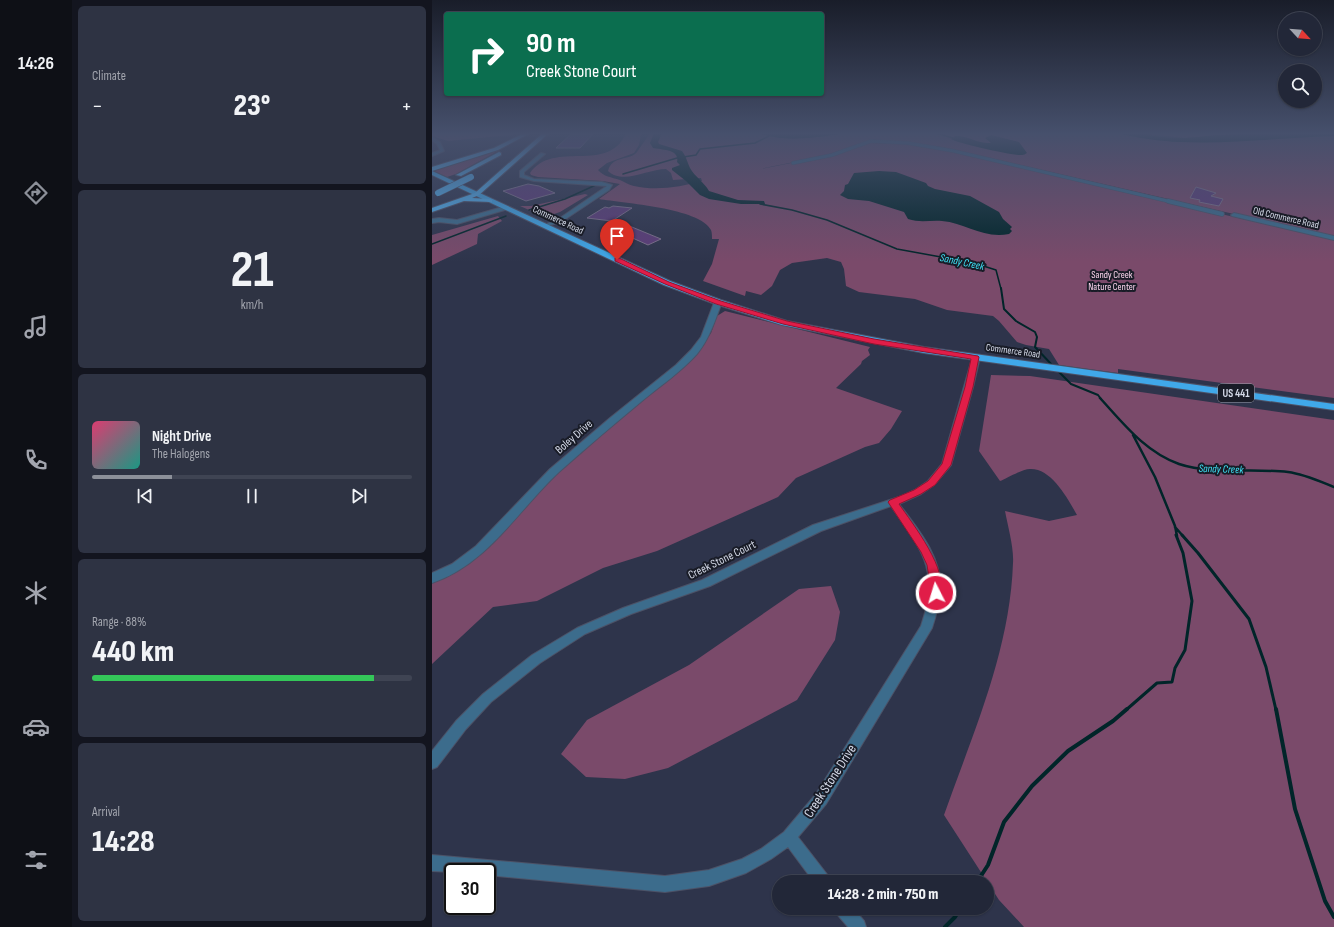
<!DOCTYPE html>
<html lang="en">
<head>
<meta charset="utf-8">
<style>
  :root { --surface:#222738; --page:#2e3343; --text:#f1f3f6; --muted:#a2a5ae; --line:#3f4453; --accent:#8c9099 }
  body { margin:0; font-family:"Sofia Sans Condensed",sans-serif; background:var(--page); color:var(--text); height:100vh; display:flex; flex-direction:column; font-size:15px; white-space:nowrap }
  * { box-sizing:border-box; margin:0 }
  p { font-size:13px; color:var(--muted) }
  .icon { flex:none; width:22px; height:22px; fill:none; stroke:currentColor; stroke-width:2; stroke-linecap:round; stroke-linejoin:round }
  .map { position:relative; flex:1; overflow:hidden }
  .panel { display:flex; flex-direction:column; gap:6px; padding:6px; background:#13151f; width:360px }
  .panel>* { flex:none }
  .guide { position:absolute; left:12px; top:12px; width:380px; height:84px; border-radius:4px; box-shadow:0 1px 3px #0004,0 0 0 1px var(--line); background:#0b6e4f; color:#fff; overflow:hidden }
  .needle { width:26px; rotate:116deg }
  .controls { position:absolute; left:846px; top:12px; display:grid; gap:8px }
  .controls a { display:grid; place-items:center; width:44px; height:44px; border-radius:50%; background:var(--surface); box-shadow:0 1px 3px #0004,0 0 0 1px var(--line); font-size:20px }
  .speed { position:absolute; left:12px; top:863px; display:flex; gap:8px; font-size:20px; font-weight:700; text-align:center }
  .speed>* { display:grid; place-content:center; width:52px; height:52px; border-radius:50%; background:var(--surface); box-shadow:0 1px 3px #0004,0 0 0 1px var(--line); line-height:1 }
  .speed .limit { border:2px solid #111; border-radius:6px; background:#fff; color:#111 }
  .pin { position:absolute; display:grid; place-items:center; width:34px; height:34px; color:#fff; margin:-41px -17px; border-radius:50% 50% 50% 0; rotate:-45deg; box-shadow:0 0 4px #0007 }
  .pin .icon { rotate:45deg }
  .me { position:absolute; width:44px; margin:-22px; rotate:355deg; stroke-linejoin:round; filter:drop-shadow(0 0 3px #0008) }
  .turn { display:flex; align-items:center; gap:14px; height:84px; padding:0 16px; font-size:18px }
  .turn .icon { width:52px; height:52px; stroke-width:2.5 }
  .turn b { display:block; font-size:28px; line-height:34px }
  .big { font-size:30px; font-weight:800; line-height:1.1 }
  .panel .tile { flex:1; display:flex; flex-direction:column; justify-content:center; gap:6px; min-width:0; padding:0 14px; border-radius:6px; background:var(--page) }
  .panel .dial { align-items:center; gap:0 }
  .dial b { font-size:52px; line-height:1 }
  .song { display:flex; align-items:center; gap:12px }
  .cover { width:48px; height:48px; border-radius:6px; background:linear-gradient(135deg,hsl(340 70% 55%),hsl(170 70% 35%)) }
  .played { height:4px; border-radius:2px; background:linear-gradient(90deg,var(--accent) 25%,var(--line) 25%) }
  .keys { display:flex; justify-content:space-around; direction:ltr }
  .heat { display:flex; justify-content:space-between; align-items:center; font-size:22px; direction:ltr }
  .charge { height:6px; border-radius:3px; background:linear-gradient(90deg,#34c759 88%,var(--line) 0) }
  .trip { position:absolute; left:340px; top:875px; width:222px; height:40px; border-radius:20px; background:var(--surface); box-shadow:0 1px 3px #0004,0 0 0 1px var(--line); font-weight:800; line-height:40px; text-align:center }
  main { display:flex; flex:1; min-height:0 }
  .tabs { display:flex; flex-direction:column; width:72px; justify-content:space-around; align-items:center; background:#0e1016; color:var(--muted) }
  .tabs .icon { width:28px; height:28px }
  .tabs .current { color:var(--accent) }
  .tabs b { font-size:18px; color:var(--text) }
  .map>svg:first-child { display:block }
  .green { fill:#7a4a6a }
  .water { fill:#012529 }
  .lines { fill:none; stroke-linecap:round; stroke-linejoin:round }
  .stream-far4 { stroke:#012529; stroke-width:1.5 }
  .stream-far3 { stroke:#012529; stroke-width:2 }
  .stream-far2 { stroke:#012529; stroke-width:2.5 }
  .stream-far1 { stroke:#012529; stroke-width:3 }
  .stream { stroke:#012529; stroke-width:4 }
  .building { fill:#5c3c78; stroke:#7e718b }
  .pedestrian-far1-casing { stroke:#4c5267; stroke-width:4 }
  .pedestrian-casing { stroke:#4c5267; stroke-width:5.5 }
  .minor-casing { stroke:#4c5267; stroke-width:2 }
  .tertiary-casing { stroke:#4c5267; stroke-width:2 }
  .trunk-casing { stroke:#4c5267; stroke-width:2 }
  .motorway-casing { stroke:#4c5267; stroke-width:2 }
  .pedestrian-far1 { stroke:#3c6c8c; stroke-width:3 }
  .pedestrian { stroke:#3c6c8c; stroke-width:4 }
  .minor { fill:#3c6c8c; fill-rule:evenodd }
  .tertiary { fill:#3c6c8c; fill-rule:evenodd }
  .trunk { fill:#40a8e9; fill-rule:evenodd }
  .motorway { fill:#50b2f1; fill-rule:evenodd }
  .motorway-bridge-casing { stroke:#4c5267; stroke-width:7; stroke-linecap:butt }
  .motorway-bridge { stroke:#50b2f1; stroke-width:6 }
  .route { fill:#e11d48; stroke:#92132f }
  .labels { text-anchor:middle; dominant-baseline:central; stroke-width:4; stroke-linejoin:round; paint-order:stroke }
  .far-street-label { font-size:10px; fill:#d4d9e7; stroke:#191c27 }
  .far-park-label { font-size:10px; fill:#fad3eb; stroke:#191c27 }
  .far-water-label { font-size:11px; font-style:italic; fill:#3ee3f6; stroke:#191c27 }
  .shield { fill:#191c27; stroke:#9ca0ad; stroke-width:1 }
  .shield-label { font-size:11px; font-weight:bold; fill:#d4d9e7 }
  .street-label { font-size:12px; fill:#d4d9e7; stroke:#191c27 }
  .near-street-label { font-size:14px; fill:#d4d9e7; stroke:#191c27 }
</style>
</head>
<body>
<main>
<nav class="tabs">
<b>14:26</b>
<svg class="icon current" aria-label="directions" viewBox="0 0 24 24"><path d="M12 3l9 9-9 9-9-9zM9 14v-3h6M13 9l2 2-2 2"/></svg>
<svg class="icon" aria-label="music" viewBox="0 0 24 24"><path d="M9 18V5l10-2v13"/><circle cx="6" cy="18" r="3"/><circle cx="16" cy="16" r="3"/></svg>
<svg class="icon" aria-label="phone" viewBox="0 0 24 24"><path d="M5 4h4l2 5-3 2q2 4 5 5l2-3 5 2v4C11 20 4 13 5 4z"/></svg>
<svg class="icon" aria-label="climate" viewBox="0 0 24 24"><path d="M12 3v18M4 7l16 10M4 17L20 7"/></svg>
<svg class="icon" aria-label="car" viewBox="0 0 24 24"><path d="M5 17H2v-5l4-1 3-4h7l3 4 3 1v5h-3M9 17h6M6 11h13"/><circle cx="7" cy="17" r="2"/><circle cx="17" cy="17" r="2"/></svg>
<svg class="icon" aria-label="filters" viewBox="0 0 24 24"><path d="M4 7h16M4 17h16"/><circle cx="9" cy="7" r="2"/><circle cx="15" cy="17" r="2"/></svg>
</nav>
<section class="panel">
<div class="tile"><p>Climate</p>
<div class="heat"><a>−</a><b class="big">23°</b><a>+</a></div>
</div>
<div class="tile dial"><b>21</b><p>km/h</p></div>
<div class="tile">
<div class="song"><i class="cover"></i><div><b>Night Drive</b><p>The Halogens</p></div></div>
<div class="played"></div>
<div class="keys"><svg class="icon" aria-label="previous" viewBox="0 0 24 24"><path d="M18 5L8 12l10 7zM5 5v14"/></svg><svg class="icon" aria-label="pause" viewBox="0 0 24 24"><path d="M8 5v14M16 5v14"/></svg><svg class="icon" aria-label="next" viewBox="0 0 24 24"><path d="M6 5l10 7-10 7zM19 5v14"/></svg></div>
</div>
<div class="tile"><p>Range · 88%</p><b class="big">440 km</b><div class="charge"></div></div>
<div class="tile"><p>Arrival</p><b class="big">14:28</b></div>
</section>
<div class="map">
<svg width="902" height="927" viewBox="0 0 902 927">
  <rect width="100%" height="100%" fill="#2e344b"/>
  <path class="green" d="M0,133H90L87,134L16,141L0,136Z
    M194,133H212L209,135L207,145L202,153L175,163L166,170C172,177 179,177 188,180C193,182 197,185 202,186C224,191 249,187 270,181L269,178L241,180L239,173L234,169C216,169 191,185 176,171C180,155 198,161 205,152C209,146 214,139 218,133H328C354,143 386,137 414,133H688L741,142H752L880,136H902V237L514,148L475,142L454,140L435,141L392,156L323,170L405,154L438,143L474,144L503,148L902,240V398L686,369V373L627,365L617,349L594,345L585,342L567,321L561,316L515,310L483,299L427,292L414,286L412,269L409,262L395,258L360,263L348,270L340,286L329,295L314,291L313,296L271,281L280,264L287,239H280C280,237 280,232 279,230C268,208 191,203 167,199L188,184L171,181L106,177L99,175L98,173C122,139 176,175 194,133Z
    M705,133H869L847,134L790,135L753,138Z
    M73,146H75L24,174L15,177L2,171Z
    M153,194L156,195L128,212L113,217L88,206H99Z
    M66,216L70,221L46,234L45,244L0,265V235Z
    M293,311L438,347L436,350L438,355L430,361L429,364L404,388L470,411L459,429L447,443L433,447L364,478L346,497L225,551L171,568L105,601L61,607L0,664V582L12,577L145,455L265,353L279,333L285,316Z
    M559,375L598,376L902,420V927H592L567,900L512,815C541,733 578,651 581,563C582,548 576,527 573,511L617,521L645,515C636,499 620,469 599,469C592,468 575,478 568,481L547,451Z
    M399,586L408,612L403,640L365,700L236,768L193,779L154,777L129,754L155,720L257,665L367,589Z"/>
  <path class="water" d="M222,133H232L229,135L226,142L227,144L250,151C255,158 255,162 258,168C263,177 272,182 277,191L306,200L332,201L333,204H309L277,199L268,195L254,181L240,170V168L248,165L245,162C248,149 230,150 221,148L218,143Z
    M327,133L359,135L414,133C386,137 354,143 327,133Z
    M686,133C708,133 730,139 753,138C765,138 777,135 789,135C827,134 865,133 902,133V136C834,138 752,151 686,133Z
    M559,135L587,142L595,153C593,154 592,155 590,155C582,156 525,143 519,139L523,137L522,136C535,135 546,144 559,143L553,138Z
    M447,171L464,172L494,183L496,186L503,189L538,196L567,212L571,219L580,227L578,229L580,231L577,234C551,239 534,223 510,221C498,220 488,223 476,219L472,212L437,201L416,199L408,195L412,191L413,185L416,184L422,173Z"/>
  <g class="lines">
    <path class="stream-far4" d="M504,133L521,138
      M191,174L245,158L264,155L268,149L323,143L339,135
      M328,204L360,210L395,220L465,249L542,263L564,270L569,289
      M97,210L133,199L166,184
      M0,244L74,216"/>
    <path class="stream-far3" d="M569,288L572,309L584,321L603,332L605,337L603,347L621,366
      M625,370L639,384L666,395L669,399"/>
    <path class="stream-far2" d="M668,398C691,423 713,452 747,464C780,475 821,468 856,472C872,474 887,481 902,487
      M701,435L723,477L743,526L745,536
      M743,527L751,536"/>
    <path class="stream-far1" d="M750,535L766,553L817,619L834,667L844,710
      M694,710L725,683L740,682L743,668L753,650L760,601L751,553L744,535"/>
    <path class="stream" d="M844,709L863,809L893,901L902,917
      M545,882L556,865L572,822L600,786L636,751L681,721L695,709
      M513,927L523,917L529,908"/>
  </g>
  <path class="building" d="M139,134H161L148,148H124Z
    M96,184L107,186L123,193L94,201L71,191Z
    M764,187L784,193L779,196L791,199L787,206L767,202L768,200L758,198Z
    M181,206L200,208L180,221L155,218L173,207L177,208Z
    M195,225L229,239L216,245L183,230Z"/>
  <g class="lines">
    <g class="pedestrian-far1-casing">
      <path id="pedestrian-far1" d="M361,163L400,155L439,141L476,143L522,151L740,202"/>
    </g>
    <g class="pedestrian-casing">
      <path id="pedestrian" d="M736,201L790,214"/>
    </g>
    <g class="minor-casing">
      <path id="minor" d="M0,137L8,142L12,151L0,156V153L8,150L5,144L0,140Z
        M109,153L113,154L92,172V175L102,179L170,182L180,185L177,190L129,222L112,227V225L125,220L175,186L102,181L88,177V171Z
        M74,206L76,207V209L25,224L7,222L0,223V219L7,218L25,220Z
        M802,213L902,236V240L800,216L799,215Z
        M541,355H547L548,357L541,387L519,465L502,485L489,494L467,504C486,529 511,558 508,592C507,604 504,616 500,628L394,804L366,837L397,877L400,882H382L356,847L339,859L314,873L277,886L233,892L55,875V872H21L0,871V855L233,876L277,870L310,859L329,849L352,832L384,794L489,626C508,570 491,552 459,506L389,531L278,586L199,614L153,634L108,663L59,702L34,729L5,767L0,769V751L24,721L51,694L100,655L145,628L191,608L270,580L381,525L470,496L483,490L496,481L510,464Z
        M403,908H421L432,921L434,927H416L405,914Z"/>
    </g>
    <g class="tertiary-casing">
      <path id="tertiary" d="M283,300H286L290,302C283,320 278,338 265,354C249,372 228,386 210,401C182,424 154,448 127,472C86,510 56,564 0,583V573L20,564L44,546L118,469L178,418L244,365L259,350L269,337Z"/>
    </g>
    <g class="trunk-casing">
      <path id="trunk" d="M0,171L238,281L289,300L355,321L492,347L902,404V410L492,353L350,325L283,304L232,285L0,175Z"/>
    </g>
    <g class="motorway-casing">
      <path id="motorway" d="M92,133H98L66,150L0,171V167L62,148Z
        M111,133H117L47,195L40,198L58,199L60,200V202L32,201L0,212V208L43,193Z
        M67,152L69,153V155L29,176L24,175Z"/>
    </g>
    <use href="#pedestrian-far1" class="pedestrian-far1"/>
    <use href="#pedestrian" class="pedestrian"/>
    <use href="#minor" class="minor"/>
    <use href="#tertiary" class="tertiary"/>
    <use href="#trunk" class="trunk"/>
    <use href="#motorway" class="motorway"/>
    <g class="motorway-bridge-casing">
      <path id="motorway-bridge" d="M6,193L39,177"/>
    </g>
    <use href="#motorway-bridge" class="motorway-bridge"/>
  </g>
  <linearGradient id="sky" x2="0" y2="1"><stop stop-color="#191d29"/><stop offset="0.51" stop-color="#46506c"/><stop offset="1" stop-color="#46506c" stop-opacity="0"/></linearGradient>
  <rect width="902" height="262" fill="url(#sky)"/>
  <path class="route" d="M183,258H187L237,282L289,301L355,321L442,339L546,356L547,357L541,387L519,465L503,485L489,494L467,504C480,523 519,572 507,596L504,597L500,596L495,565L489,552L456,502L458,500L482,490L496,481L510,464L533,387L539,359L442,344L351,324L284,304L233,284L183,261Z"/>
  <g class="labels">
    <g class="far-street-label">
      <text transform="translate(854 218) rotate(13)">Old Commerce Road</text>
      <text transform="translate(126 220) rotate(25)">Commerce Road</text>
      <text transform="translate(581 351) rotate(8)">Commerce Road</text>
    </g>
    <g class="far-park-label">
      <text x="680" y="275">Sandy Creek<tspan x="680" dy="12">Nature Center</tspan></text>
    </g>
    <g class="far-water-label">
      <text transform="translate(530 262) rotate(12)">Sandy Creek</text>
      <text transform="translate(789 469) rotate(2)">Sandy Creek</text>
    </g>
    <rect class="shield" x="786" y="384" width="36" height="18" rx="3"/>
    <g class="shield-label">
      <text x="804" y="393">US 441</text>
    </g>
    <g class="street-label">
      <text transform="translate(142 437) rotate(-41)">Boley Drive</text>
      <text transform="translate(290 560) rotate(-26)">Creek Stone Court</text>
    </g>
    <g class="near-street-label">
      <text transform="translate(398 781) rotate(-57)">Creek Stone Drive</text>
    </g>
  </g>
</svg>
<div class="controls">
<a><svg class="needle" viewBox="-14 -14 28 28"><path d="M0-13l5 13h-10z" fill="#e53935"/><path d="M0 13l5-13h-10z" fill="#a2a5ae"/></svg></a>
<a><svg class="icon" aria-label="search" viewBox="0 0 24 24"><circle cx="10" cy="10" r="6"/><path d="M15 15l6 6"/></svg></a>
</div>
<div class="speed"><div class="limit">30</div></div>
<div class="pin" style="left:185px;top:260px;background:#d93025"><svg class="icon" aria-label="arrive" viewBox="0 0 24 24"><path d="M6 21V4h12l-3 4 3 4H6"/></svg></div>
<svg class="me" style="left:504px;top:593px" viewBox="-20 -20 40 40"><circle r="17" fill="#e11d48" stroke="#fff" stroke-width="3"/><path d="M0-11L8 9 0 5-8 9z" fill="#fff"/></svg>
<div class="trip">14:28 · 2 min · 750 m</div>
<div class="guide">
<div class="turn"><svg class="icon" aria-label="right" viewBox="0 0 24 24"><path d="M7 20v-9h11M14 6l5 5-5 5"/></svg><div><b>90 m</b>Creek Stone Court</div></div>
</div>
</div>
</main>
</body>
</html>
